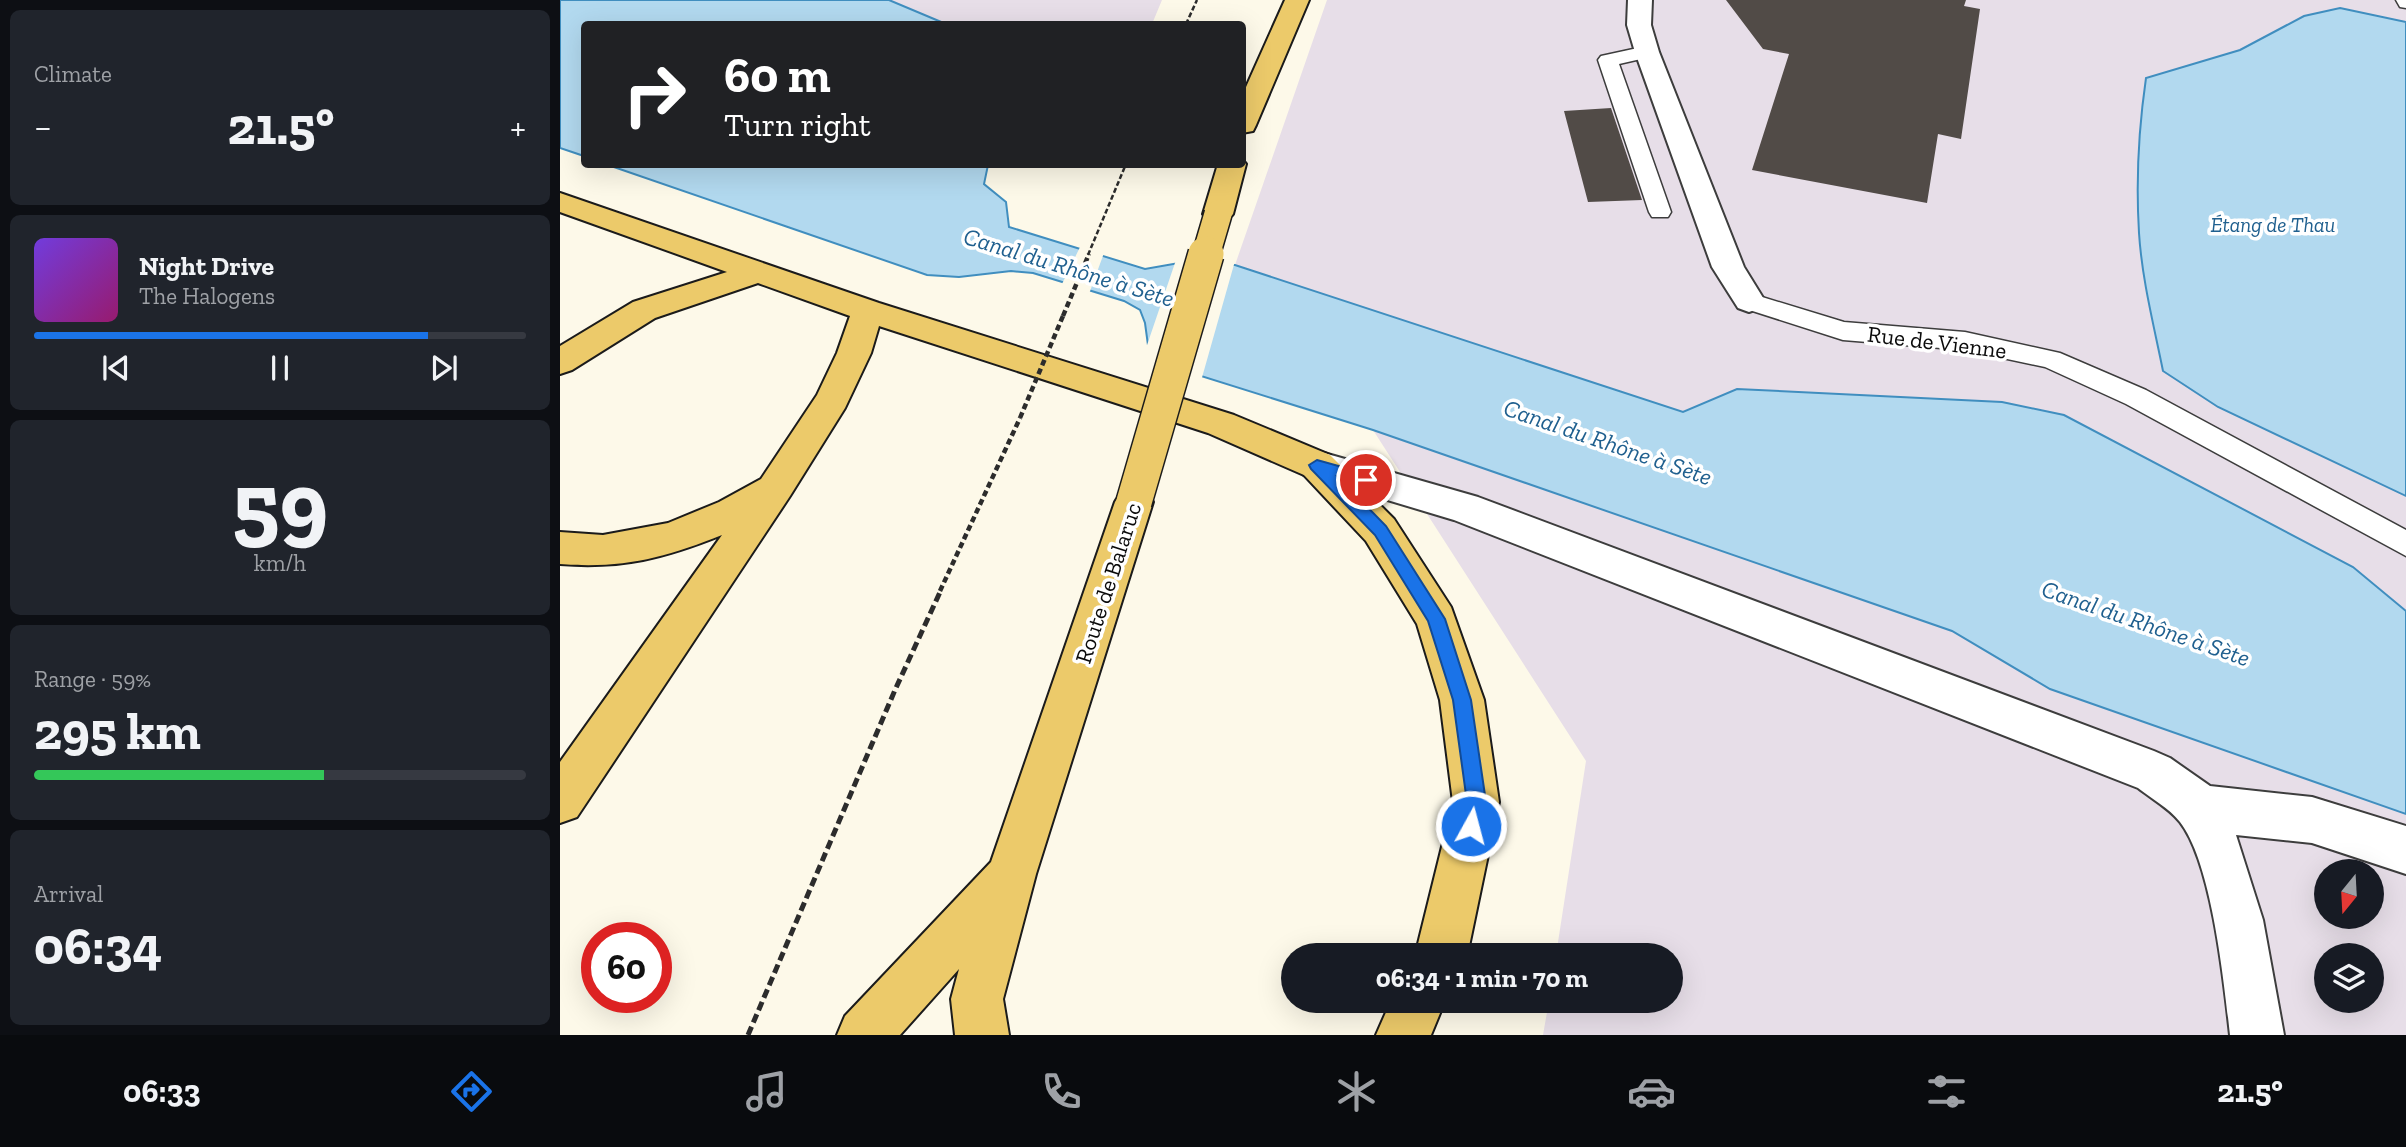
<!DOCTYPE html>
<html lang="en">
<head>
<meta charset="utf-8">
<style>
  :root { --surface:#171b24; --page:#20242c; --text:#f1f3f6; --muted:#9ea1a6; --line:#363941; --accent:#1a73e8 }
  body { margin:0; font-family:"Zilla Slab",serif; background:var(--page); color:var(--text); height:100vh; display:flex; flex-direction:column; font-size:26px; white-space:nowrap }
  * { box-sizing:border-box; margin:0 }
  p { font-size:23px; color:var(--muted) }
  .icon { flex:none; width:38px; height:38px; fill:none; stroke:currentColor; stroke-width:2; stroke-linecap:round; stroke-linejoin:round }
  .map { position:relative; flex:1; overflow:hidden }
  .sheet { display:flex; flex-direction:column; gap:10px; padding:10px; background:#0d0f14; width:560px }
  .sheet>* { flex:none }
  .guide { position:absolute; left:21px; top:21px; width:665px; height:147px; border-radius:7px; box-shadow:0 7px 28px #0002; background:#202124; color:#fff; overflow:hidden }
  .needle { width:46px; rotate:198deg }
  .fabs { position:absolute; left:1754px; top:859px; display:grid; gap:14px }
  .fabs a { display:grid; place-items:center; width:70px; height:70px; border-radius:50%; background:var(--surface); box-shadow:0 7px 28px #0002; font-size:35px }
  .speed { position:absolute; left:21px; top:922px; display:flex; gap:14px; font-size:35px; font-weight:700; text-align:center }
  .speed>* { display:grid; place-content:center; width:91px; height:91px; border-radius:50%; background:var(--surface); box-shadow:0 7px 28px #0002; line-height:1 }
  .speed .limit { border:10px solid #d22; background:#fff; color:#111 }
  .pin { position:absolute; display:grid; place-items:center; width:60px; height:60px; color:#fff; margin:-30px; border:4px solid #fff; border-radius:50%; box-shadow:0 2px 7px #0007 }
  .me { position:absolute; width:77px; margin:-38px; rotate:7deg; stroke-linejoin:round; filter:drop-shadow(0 0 5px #0008) }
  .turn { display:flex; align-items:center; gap:24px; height:147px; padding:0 28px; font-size:32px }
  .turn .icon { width:91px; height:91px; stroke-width:2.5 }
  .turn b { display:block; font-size:49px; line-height:60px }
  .big { font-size:52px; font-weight:800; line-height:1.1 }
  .sheet .tile { flex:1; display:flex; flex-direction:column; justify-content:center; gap:10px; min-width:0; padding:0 24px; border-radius:10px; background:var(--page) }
  .sheet .dial { align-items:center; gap:0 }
  .dial b { font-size:91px; line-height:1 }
  .song { display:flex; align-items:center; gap:21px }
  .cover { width:84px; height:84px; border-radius:10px; background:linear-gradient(135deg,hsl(260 70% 55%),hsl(320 70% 35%)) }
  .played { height:7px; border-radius:4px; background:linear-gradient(90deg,var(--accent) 80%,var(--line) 80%) }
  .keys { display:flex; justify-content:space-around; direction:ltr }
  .heat { display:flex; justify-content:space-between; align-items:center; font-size:38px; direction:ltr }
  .charge { height:10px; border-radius:5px; background:linear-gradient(90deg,#34c759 59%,var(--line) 0) }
  .trip { position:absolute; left:721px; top:943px; width:402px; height:70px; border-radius:35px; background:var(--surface); box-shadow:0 7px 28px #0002; font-weight:800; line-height:70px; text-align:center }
  .tabs { display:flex; height:112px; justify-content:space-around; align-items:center; background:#090b0e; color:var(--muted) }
  .tabs .icon { width:49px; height:49px }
  .tabs .current { color:var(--accent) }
  .tabs b { font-size:32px; color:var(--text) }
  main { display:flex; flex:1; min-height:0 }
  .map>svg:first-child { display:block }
  .industrial { fill:#e7dee8; fill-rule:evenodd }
  .water { fill:#b2d9ef; stroke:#408ebf; stroke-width:2 }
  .pier { fill:#fdf9e9 }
  .building { fill:#514b47 }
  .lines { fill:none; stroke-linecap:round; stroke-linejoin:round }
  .lane-casing { stroke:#3d3d3d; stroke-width:3 }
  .street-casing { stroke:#3d3d3d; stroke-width:4 }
  .primary-casing { stroke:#1b1b1b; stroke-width:4 }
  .path-far2 { stroke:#2c2c2c; stroke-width:2.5; stroke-dasharray:5 2.5; stroke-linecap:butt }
  .path-far1 { stroke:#2c2c2c; stroke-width:4.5; stroke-dasharray:6 3.5; stroke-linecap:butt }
  .path { stroke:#2c2c2c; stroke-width:5; stroke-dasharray:9 4.5; stroke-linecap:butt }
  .lane { fill:#fff; fill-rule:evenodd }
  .street { fill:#fff; fill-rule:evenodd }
  .primary { fill:#ecca6a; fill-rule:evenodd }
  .primary-bridge-far1-casing { stroke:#1b1b1b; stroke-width:30; stroke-linecap:butt }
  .primary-bridge-casing { stroke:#1b1b1b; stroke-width:38; stroke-linecap:butt }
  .path-bridge { stroke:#2c2c2c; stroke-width:4.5; stroke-dasharray:6 3.5; stroke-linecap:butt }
  .primary-bridge-far1 { stroke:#ecca6a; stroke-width:27 }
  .primary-bridge { stroke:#ecca6a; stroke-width:35 }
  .route { fill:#1a73e8; stroke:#114b97; stroke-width:2 }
  .labels { text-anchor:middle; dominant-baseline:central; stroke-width:7; stroke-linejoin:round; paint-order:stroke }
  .far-water-label { font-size:21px; font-style:italic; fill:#20608f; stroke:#fff }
  .street-label { font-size:23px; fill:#0a0a0a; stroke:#fff }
  .water-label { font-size:24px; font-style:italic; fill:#20608f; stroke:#fff }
</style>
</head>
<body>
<main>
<section class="sheet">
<div class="tile"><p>Climate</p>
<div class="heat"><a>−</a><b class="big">21.5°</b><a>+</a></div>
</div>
<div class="tile">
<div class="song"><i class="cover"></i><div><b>Night Drive</b><p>The Halogens</p></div></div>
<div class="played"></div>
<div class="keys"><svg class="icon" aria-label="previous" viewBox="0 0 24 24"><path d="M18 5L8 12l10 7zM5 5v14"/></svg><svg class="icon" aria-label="pause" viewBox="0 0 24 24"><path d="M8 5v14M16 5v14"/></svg><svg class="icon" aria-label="next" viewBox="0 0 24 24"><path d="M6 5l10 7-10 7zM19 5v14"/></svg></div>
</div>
<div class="tile dial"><b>59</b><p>km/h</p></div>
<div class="tile"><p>Range · 59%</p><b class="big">295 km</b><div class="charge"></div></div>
<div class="tile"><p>Arrival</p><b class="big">06:34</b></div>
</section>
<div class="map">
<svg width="1846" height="1035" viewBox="0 0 1846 1035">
  <rect width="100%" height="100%" fill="#fdf9e9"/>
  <path class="industrial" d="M329,0H602L592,24H386Z
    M767,0H1846V22L1744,16L1680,50L1586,78L1581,111L1579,232L1603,371L1658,407L1846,496V611L1793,567L1504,415L1442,402L1177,389L1123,412L675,265Z
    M813,430L1392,631L1490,689L1846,814V1035H983L989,1001H1111V956L996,955L1026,761ZM1766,872H1811V917H1766ZM1766,956H1811V1001H1766Z"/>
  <path class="water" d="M0,0H329L386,24H24V156L0,148Z
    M1780,8L1846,22V496L1658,407L1603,371C1594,326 1582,280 1579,233C1576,184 1579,126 1586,78L1680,50L1744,16Z
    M48,165H428L424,184L446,202L449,227L585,269L619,263L675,265L1123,412L1177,389L1442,402L1504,415L1793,567L1846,611V814L1490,689L1392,631L813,430L590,360L585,323L580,310L564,301L473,273L451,271L399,277L367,275Z"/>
  <path class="pier" d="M521,245L544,253L529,294L501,286Z
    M616,260L675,261L641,381L586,361L585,351Z"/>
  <path class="building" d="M1166,0H1406L1404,6L1420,9L1401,139L1378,134L1367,203L1192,170L1229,54L1203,49Z
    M1051,108L1082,200L1028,202L1004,111Z"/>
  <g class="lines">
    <g class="lane-casing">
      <path id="lane" d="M1836,0H1846V8L1840,7Z
        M1087,46L1094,48L1097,52L1094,56L1059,64L1111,212L1108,217H1092L1089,212L1038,60L1041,56Z
        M1189,293L1284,322L1405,332L1500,353L1586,390L1846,530V556L1566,404L1485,367L1405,350L1283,340L1180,307L1177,301L1180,295Z"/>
    </g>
    <g class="street-casing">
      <path id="street" d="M1068,0H1092L1091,25L1099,52L1184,267L1205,301L1200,308L1189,312L1178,308L1152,267L1075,52L1067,25Z
        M757,451L918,497L1594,751L1610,758L1650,786L1752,797L1846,826V874L1752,843L1676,835L1703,920L1724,1035H1670C1664,982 1652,863 1620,822C1609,808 1592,799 1578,788L894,520L744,475L739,465L744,455Z"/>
    </g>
    <g class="primary-casing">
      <path id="primary" d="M725,0H749L696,125L693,131L682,133V96Z
        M682,159L686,164L673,214L668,220L658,223L648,220L643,214L658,164H682Z
        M0,193L319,303L674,415L770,455L834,519L891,607L924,700L939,802L907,956H855L893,802L880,700L857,624L806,541L744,475L648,433L319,326L311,353L285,408L230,496L17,817L0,823V762L162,535C105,558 62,569 0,564V532L43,535L108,523L159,502L201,479L257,395L277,353L290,316L198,283L95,318L12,370L0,374V346L73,302L167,272L0,212Z
        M574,487L587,492L593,502L476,874L443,999L449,1035H395L391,999L399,969L340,1035H277L285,1016L431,862L555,502L561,492Z
        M831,1001H885L871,1035H816Z"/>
    </g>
    <path class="path-far2" d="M626,24L637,0
      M528,255L566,164"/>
    <path class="path-far1" d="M503,316L529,254
      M380,591L460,418"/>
    <path class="path" d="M188,1035L335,690L381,590"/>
    <use href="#lane" class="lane"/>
    <use href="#street" class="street"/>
    <use href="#primary" class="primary"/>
    <g class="primary-bridge-far1-casing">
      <path id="primary-bridge-far1" d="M646,255L658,214"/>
    </g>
    <g class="primary-bridge-casing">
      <path id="primary-bridge" d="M574,502L646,254"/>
    </g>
    <path class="path-bridge" d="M460,418L503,316"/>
    <use href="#primary-bridge-far1" class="primary-bridge-far1"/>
    <use href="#primary-bridge" class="primary-bridge"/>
  </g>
  <path class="route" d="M757,460L811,475L814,480L806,485L778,477L826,526L885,619L911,700L926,802L918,833L911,836L904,833L901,826L907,802L893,700L868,621L815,535L751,469L749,465Z"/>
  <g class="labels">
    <g class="far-water-label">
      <text x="1713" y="224">Étang de Thau</text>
    </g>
    <g class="street-label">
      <text transform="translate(1377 342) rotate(7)">Rue de Vienne</text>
      <text transform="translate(548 583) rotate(-72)">Route de Balaruc</text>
    </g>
    <g class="water-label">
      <text transform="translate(509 267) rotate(17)">Canal du Rhône à Sète</text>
      <text transform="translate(1048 442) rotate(19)">Canal du Rhône à Sète</text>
      <text transform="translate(1586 623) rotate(19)">Canal du Rhône à Sète</text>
    </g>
  </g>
</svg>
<div class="fabs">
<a><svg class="needle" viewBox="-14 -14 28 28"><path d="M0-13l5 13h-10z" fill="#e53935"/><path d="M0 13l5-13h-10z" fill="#9ea1a6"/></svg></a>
<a><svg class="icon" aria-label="layers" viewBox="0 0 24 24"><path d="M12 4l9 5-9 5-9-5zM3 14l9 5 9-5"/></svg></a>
</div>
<div class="speed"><div class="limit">60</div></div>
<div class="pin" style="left:806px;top:480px;background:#d93025"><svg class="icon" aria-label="arrive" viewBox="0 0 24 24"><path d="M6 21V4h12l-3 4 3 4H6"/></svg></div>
<svg class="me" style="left:911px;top:826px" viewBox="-20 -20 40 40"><circle r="17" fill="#1a73e8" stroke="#fff" stroke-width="3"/><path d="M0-11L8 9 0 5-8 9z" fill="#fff"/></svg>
<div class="trip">06:34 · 1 min · 70 m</div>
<div class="guide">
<div class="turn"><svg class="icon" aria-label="right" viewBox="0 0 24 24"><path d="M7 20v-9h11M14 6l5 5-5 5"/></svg><div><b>60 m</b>Turn right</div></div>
</div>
</div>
</main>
<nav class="tabs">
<b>06:33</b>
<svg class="icon current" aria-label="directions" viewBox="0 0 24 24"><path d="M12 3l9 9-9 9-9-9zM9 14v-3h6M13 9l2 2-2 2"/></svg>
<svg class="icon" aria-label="music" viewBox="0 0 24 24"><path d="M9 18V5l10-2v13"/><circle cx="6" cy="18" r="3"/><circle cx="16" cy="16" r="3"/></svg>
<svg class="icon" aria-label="phone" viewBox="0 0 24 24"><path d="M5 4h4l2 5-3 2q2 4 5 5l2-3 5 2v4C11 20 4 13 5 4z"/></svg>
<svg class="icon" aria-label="climate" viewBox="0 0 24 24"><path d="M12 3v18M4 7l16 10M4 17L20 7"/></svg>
<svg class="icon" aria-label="car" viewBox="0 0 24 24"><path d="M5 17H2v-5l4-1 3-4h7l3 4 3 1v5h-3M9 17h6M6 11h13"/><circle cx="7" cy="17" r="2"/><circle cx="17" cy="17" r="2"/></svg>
<svg class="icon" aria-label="filters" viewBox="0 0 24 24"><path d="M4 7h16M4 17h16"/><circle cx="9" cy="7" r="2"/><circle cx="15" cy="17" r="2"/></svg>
<b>21.5°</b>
</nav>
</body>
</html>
